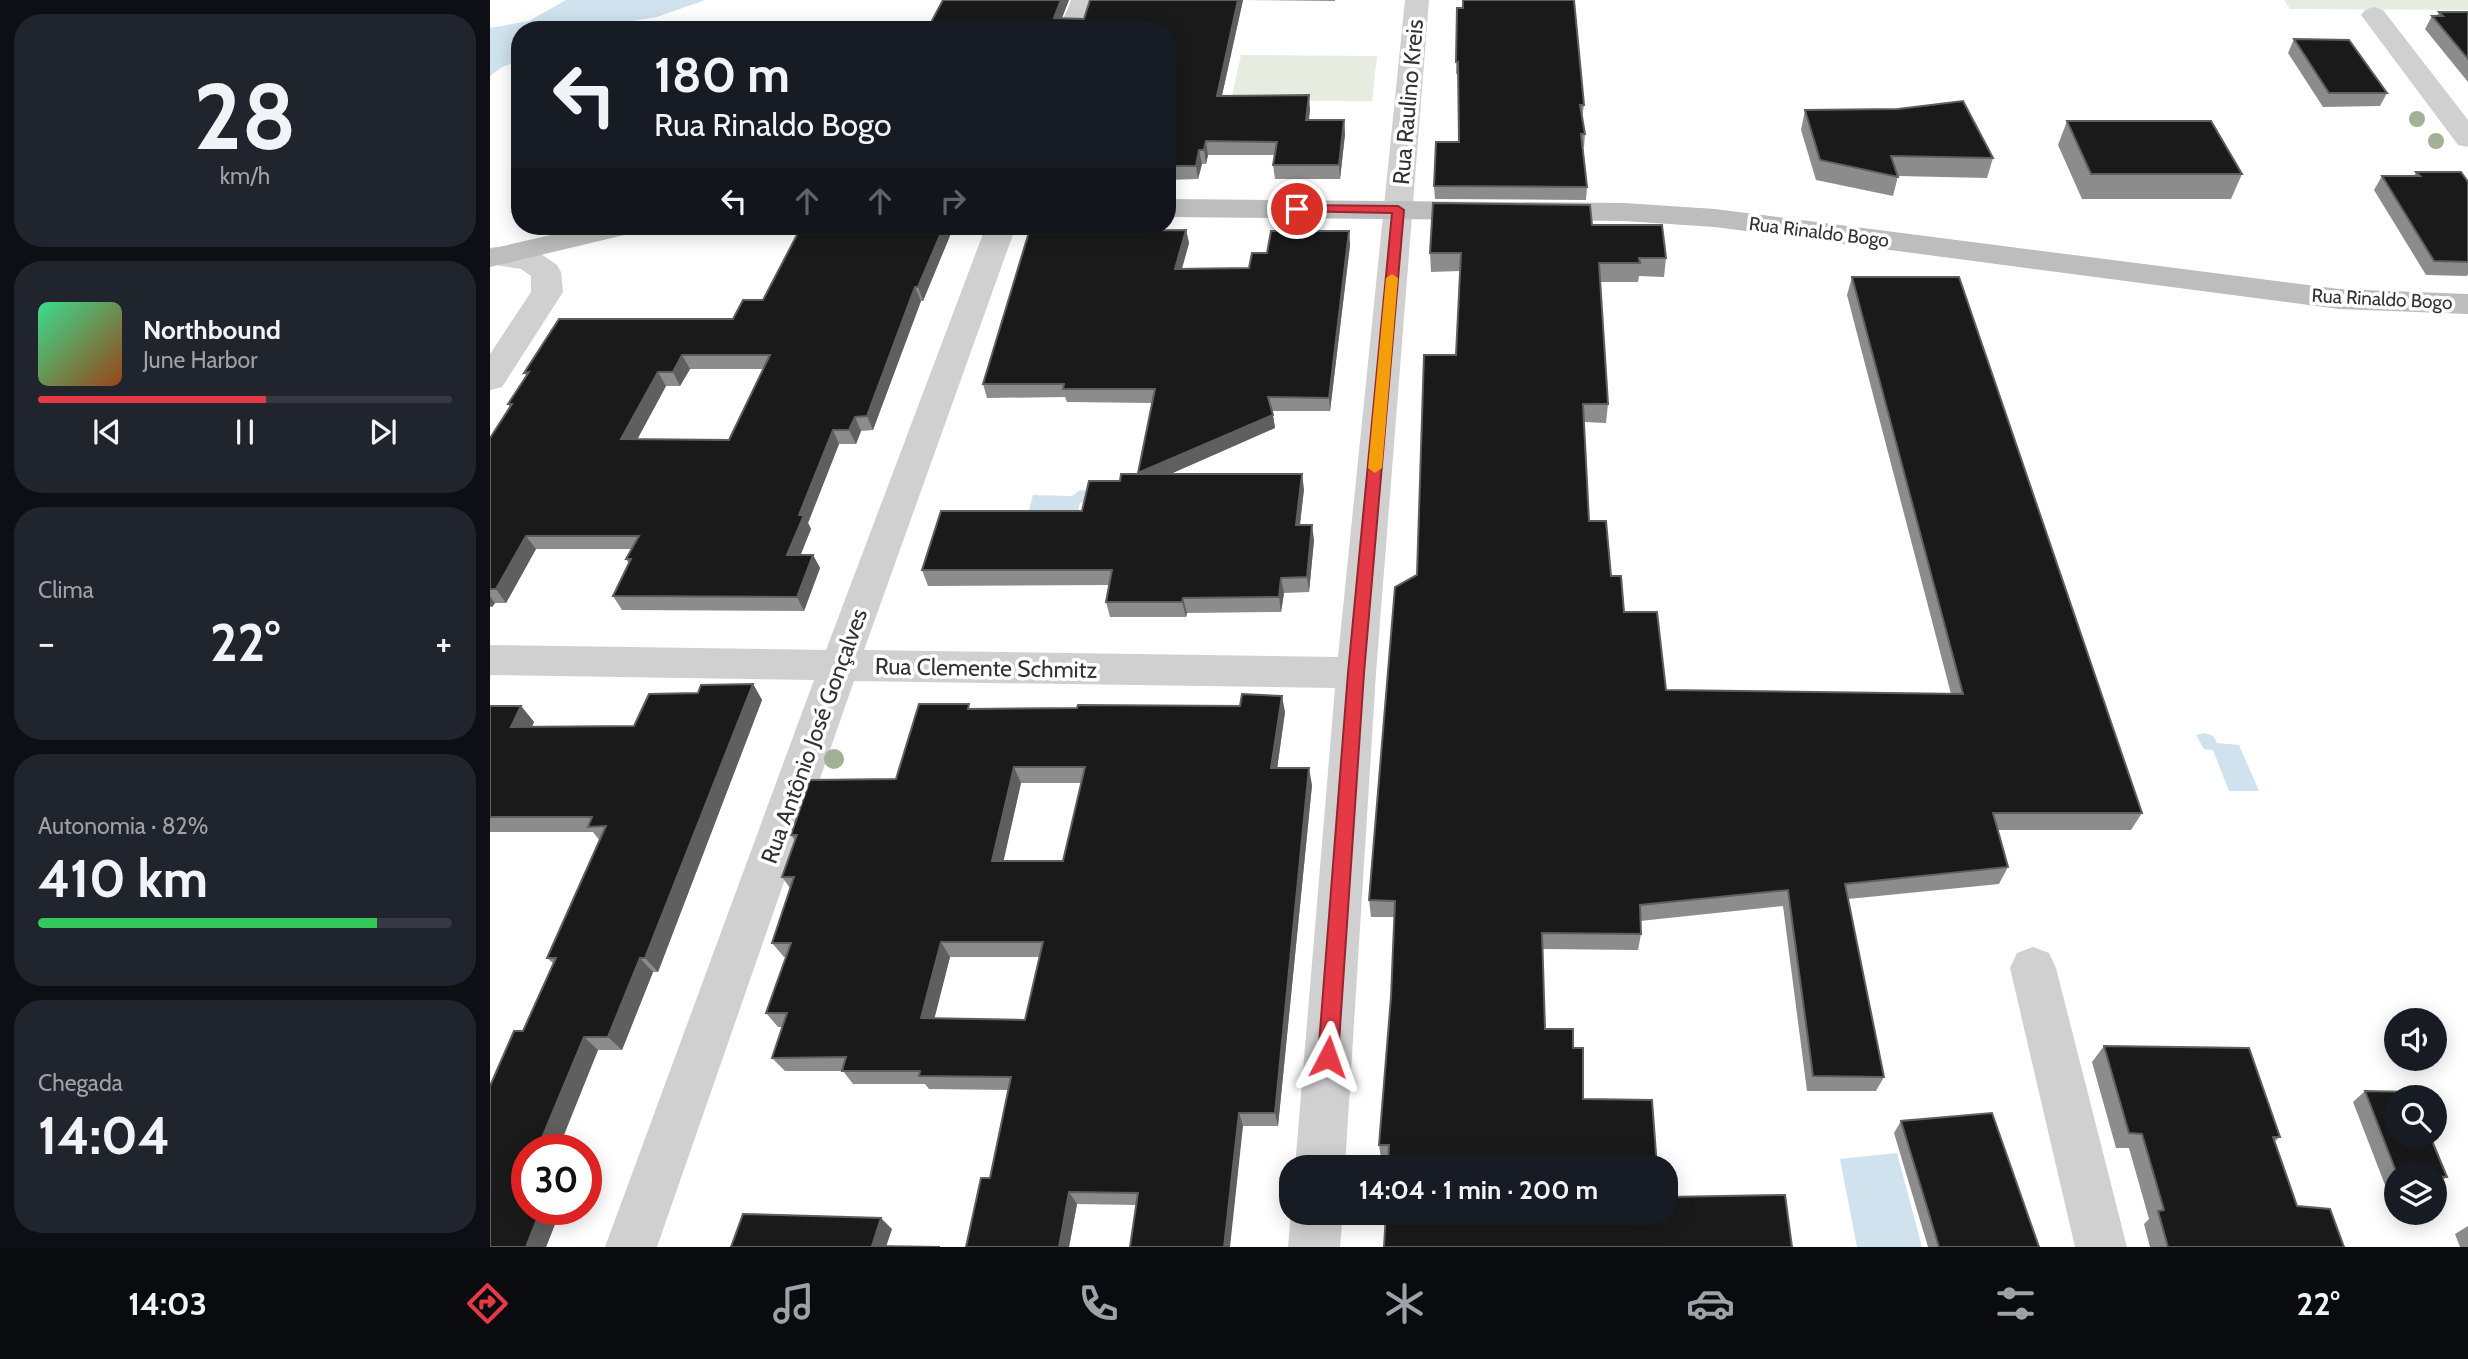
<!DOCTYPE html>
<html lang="pt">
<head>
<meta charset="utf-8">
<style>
  :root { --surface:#171b24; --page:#20242c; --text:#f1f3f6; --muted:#9ea1a6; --line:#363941; --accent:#e63946 }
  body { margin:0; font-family:Cabin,sans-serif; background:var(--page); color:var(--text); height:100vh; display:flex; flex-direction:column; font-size:26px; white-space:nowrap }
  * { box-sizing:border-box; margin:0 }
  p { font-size:23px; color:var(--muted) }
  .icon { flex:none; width:38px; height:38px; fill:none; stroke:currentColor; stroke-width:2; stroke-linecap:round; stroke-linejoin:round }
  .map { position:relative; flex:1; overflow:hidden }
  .drawer { display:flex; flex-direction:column; gap:14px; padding:14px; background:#0d0f14; width:490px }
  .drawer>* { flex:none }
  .banner { position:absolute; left:21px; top:21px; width:665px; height:214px; border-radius:28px; box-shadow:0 4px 18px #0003; background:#171b24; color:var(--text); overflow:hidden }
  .controls { position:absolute; left:1894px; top:1008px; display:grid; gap:14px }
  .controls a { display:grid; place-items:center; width:63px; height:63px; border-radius:50%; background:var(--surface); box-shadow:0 4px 18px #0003; font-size:35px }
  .speed { position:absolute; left:21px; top:1134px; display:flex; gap:14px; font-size:35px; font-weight:700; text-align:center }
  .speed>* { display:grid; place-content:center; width:91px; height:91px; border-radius:50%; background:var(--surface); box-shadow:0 4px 18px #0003; line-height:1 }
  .speed .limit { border:10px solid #d22; background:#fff; color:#111 }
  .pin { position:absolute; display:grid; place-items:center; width:60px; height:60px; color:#fff; margin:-30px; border:4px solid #fff; border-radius:50%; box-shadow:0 2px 7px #0007 }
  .me { position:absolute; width:77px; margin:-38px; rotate:4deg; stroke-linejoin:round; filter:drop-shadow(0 0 5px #0008) }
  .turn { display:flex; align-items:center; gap:24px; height:147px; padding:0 28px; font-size:32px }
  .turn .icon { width:91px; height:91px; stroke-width:2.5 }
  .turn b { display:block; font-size:49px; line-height:60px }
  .lanes { display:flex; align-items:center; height:66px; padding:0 28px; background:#0003; justify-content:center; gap:35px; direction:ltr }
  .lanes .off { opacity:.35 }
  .big { font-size:52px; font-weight:800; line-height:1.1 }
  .drawer .card { flex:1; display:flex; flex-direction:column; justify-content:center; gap:10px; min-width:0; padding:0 24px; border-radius:28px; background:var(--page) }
  .drawer .dial { align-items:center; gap:0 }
  .dial b { font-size:91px; line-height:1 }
  .song { display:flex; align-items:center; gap:21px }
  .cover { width:84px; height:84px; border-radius:10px; background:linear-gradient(135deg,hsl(150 70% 55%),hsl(20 70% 35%)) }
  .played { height:7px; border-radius:4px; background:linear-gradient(90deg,var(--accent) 55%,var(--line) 55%) }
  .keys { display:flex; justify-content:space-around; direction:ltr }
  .heat { display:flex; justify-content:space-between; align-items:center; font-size:38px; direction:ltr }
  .charge { height:10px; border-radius:5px; background:linear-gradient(90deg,#34c759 82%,var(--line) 0) }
  .trip { position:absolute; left:789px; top:1155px; width:399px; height:70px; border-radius:28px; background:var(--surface); box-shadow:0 4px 18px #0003; font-weight:800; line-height:70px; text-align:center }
  .tab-bar { display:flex; height:112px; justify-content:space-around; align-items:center; background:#090b0e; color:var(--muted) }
  .tab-bar .icon { width:49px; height:49px }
  .tab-bar .on { color:var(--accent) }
  .tab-bar b { font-size:32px; color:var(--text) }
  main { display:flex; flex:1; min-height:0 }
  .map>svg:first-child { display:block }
  .green { fill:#e6ecdf }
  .water { fill:#cfe2ee }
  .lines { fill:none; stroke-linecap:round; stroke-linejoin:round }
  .minor { fill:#d0d0d0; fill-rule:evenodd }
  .secondary { fill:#bdbdbd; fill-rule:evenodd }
  .tree { fill:#a2b095 }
  .wall { fill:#8c8c8c; fill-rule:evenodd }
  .shaded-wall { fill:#5f5f5f }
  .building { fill:#1a1a1a; stroke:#5f5f5f; stroke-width:2; fill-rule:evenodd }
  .route { fill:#e63946; stroke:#96252e; stroke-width:2 }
  .slow { fill:#f59e0b }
  .labels { text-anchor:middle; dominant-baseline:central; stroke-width:7; stroke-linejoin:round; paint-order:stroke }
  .far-street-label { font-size:19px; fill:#333; stroke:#fff }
  .street-label { font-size:23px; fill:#333; stroke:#fff }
</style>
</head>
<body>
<main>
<section class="drawer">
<div class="card dial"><b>28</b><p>km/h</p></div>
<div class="card">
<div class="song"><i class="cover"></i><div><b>Northbound</b><p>June Harbor</p></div></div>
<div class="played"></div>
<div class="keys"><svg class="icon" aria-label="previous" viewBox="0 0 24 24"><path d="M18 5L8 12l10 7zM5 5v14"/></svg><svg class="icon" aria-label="pause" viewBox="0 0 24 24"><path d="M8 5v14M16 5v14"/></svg><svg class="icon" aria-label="next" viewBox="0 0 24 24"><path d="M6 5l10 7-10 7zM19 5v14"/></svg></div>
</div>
<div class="card"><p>Clima</p>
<div class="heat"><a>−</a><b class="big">22°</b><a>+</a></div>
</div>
<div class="card"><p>Autonomia · 82%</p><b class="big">410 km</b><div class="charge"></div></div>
<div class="card"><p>Chegada</p><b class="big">14:04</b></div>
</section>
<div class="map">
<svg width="1978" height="1247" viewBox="0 0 1978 1247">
  <rect width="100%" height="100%" fill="#fff"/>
  <path class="green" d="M1794,0H1978V10L1800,9Z
    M751,55L887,56L882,101L741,100Z"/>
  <path class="water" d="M76,0H215L167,17L130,23L116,30H30V61L12,67L0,76V28L39,21Z
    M590,490L600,491L597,501L590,503L587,514L538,513L543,495L582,496Z
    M1715,733L1723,736L1727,743L1749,745L1769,791H1739L1723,750L1714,749L1706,735Z
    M1407,1153L1432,1247H1367L1350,1159Z"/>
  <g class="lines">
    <path class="minor" d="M581,0H605L595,30H569Z
      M915,0H939L886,673L855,1167H805L845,688L364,681L167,1247H115L324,680L0,675V645L336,650L496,226H526L374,650L848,657Z
      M1884,7L1893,10L1978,120V147L1968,145L1871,15L1875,10Z
      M5,247L51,254L67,265L71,272L73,292L12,387L0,390V354L41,292V276L31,269L0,264V248Z
      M1543,947L1559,953L1566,968L1637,1247H1585L1520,968L1527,953Z
      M801,1213H853L850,1247H798Z"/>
    <path class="secondary" d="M677,199L1134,203L1225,209L1849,289L1978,294V314L1849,309L1225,227L1134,221L677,217Z
      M100,226H152L147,232L0,267V249Z"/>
  </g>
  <g class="tree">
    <circle cx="1927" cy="119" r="8"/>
    <circle cx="1946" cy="141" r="8"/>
    <circle cx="344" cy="759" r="10"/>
  </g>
  <path class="wall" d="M579,0L572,18L594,19L753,0L732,95L820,109L819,120H854L855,134L850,179H785L783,165L785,155H718L716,164H712L708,179L677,180V30H437Z
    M753,0H845V1Z
    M967,8L1094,105L1092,118L1095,134L1094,147H1093L1097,187L1096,200L945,199L944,186L969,142L968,74H966Z
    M1949,12H1978V82L1935,29L1942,16H1947Z
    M1804,39L1897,93L1890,106L1833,107L1798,53Z
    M1315,110L1503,158L1497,178L1408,176L1403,196L1326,180L1311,130Z
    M1577,121L1752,174L1741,199H1592L1568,145Z
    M1926,172L1978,182V274L1977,276L1936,275L1884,190L1892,176H1924Z
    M1102,225L1176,258L1174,277L1149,276L1148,282H1110L1118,404L1116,423L1094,422L1099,521L1121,576L1134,612L1176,690L1461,694L1357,295L1362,277L1652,813L1641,830H1508L1518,867L1509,884L1358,899L1394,1077L1386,1091H1317L1293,906L1150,921L1151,934L1148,950L1052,949L899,1158H891L889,1145L901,997L904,917H881L879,900L927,575L966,355L970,271L941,272L940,253Z
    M464,226L433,301H431L383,430L371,431L366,444H349L318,523L321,529L310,555H323L330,568L314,611L132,610L123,596L139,564L136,559L141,549H46L16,603H5L2,607H0V438L20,407L18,404L37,376L34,373L243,319L273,300L388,231ZM200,369H273L239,440L147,439L176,386H190Z
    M696,230L699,243L692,269L759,268L777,253L859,231L860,245L840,411H782L785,428L680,474L814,489L810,525L824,540L819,592L794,593L791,612L697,613L696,617H620L616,602L619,585L438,586L432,570L592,511L630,481L648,474L662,403L577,402L575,397L497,398L493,384Z
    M263,684L272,700L168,972H163L132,1050H108L72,1138H79L94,1150H37V1209H71L56,1247H0V1086L24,1031H33L64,964L57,958L110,841L103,832H0V706H31L44,722L42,727L144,726L159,694L208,693L211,685Z
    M481,709L795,712L787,768L822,785L788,1126H753L646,1205L587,1204L579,1247H476L500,1178L518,1090L439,1089L435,1084H363L353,1071H295L282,1058L292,1027H288L276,1013L296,957H294L282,943L300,888L292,877L305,841L301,835L406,779ZM531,783H591L573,861H513ZM460,957H550L535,1020L444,1019Z
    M1614,1046L1790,1137L1784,1142L1807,1206L1854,1247H1660L1654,1224L1659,1219L1639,1148H1626L1602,1062Z
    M1875,1091L1957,1177L1944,1186V1174H1906V1186L1895,1185L1863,1102Z
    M1411,1121L1549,1247H1438L1404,1133Z
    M1978,1226V1247H1970L1965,1234Z"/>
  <path class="shaded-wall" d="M571,0H579L567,30L564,18Z
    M748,0H753L729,109L727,96Z
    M819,95L820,109L817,134L816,120Z
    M854,120L855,134L850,179L849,165Z
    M716,141L718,155L716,164L714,150Z
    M709,150L712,164L708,179L706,166Z
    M454,226H464L433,301L428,287Z
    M696,230L699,243L688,282L685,269Z
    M859,231L860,245L840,411L839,398Z
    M425,287L431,301L383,430L377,416Z
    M192,355L200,369L190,386L183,372Z
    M168,372L176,386L140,453L131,439Z
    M783,415L785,428L651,487L648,473Z
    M365,417L371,431L366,444L359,430Z
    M343,430L349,444L318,523L321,529L305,569L297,555L309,515Z
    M812,474L814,489L808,540L806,525Z
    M822,525L824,540L819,592L817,577Z
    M36,536L46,549L16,603L6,589Z
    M323,555L330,568L314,611L307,597Z
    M791,578L794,593L791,612L789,597Z
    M0,596L5,603L2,607L0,605Z
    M693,598L697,613L696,617L692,602Z
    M263,684L272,700L168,972L155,958Z
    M792,696L795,712L785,784L781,768Z
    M31,706L44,722L34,742L21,727Z
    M524,767L531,783L510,877L502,861Z
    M819,768L822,785L788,1126L785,1113Z
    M451,942L460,957L441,1032L431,1018Z
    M150,958L163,972L132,1050L118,1037Z
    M94,1037L108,1050L68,1150L52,1138Z
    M749,1113L753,1126L740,1247H734Z
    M79,1138L94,1150H75Z
    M579,1192L587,1204L579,1247H569Z
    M51,1209H71L56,1247H36Z
    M391,1218L402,1229L396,1247L382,1246Z"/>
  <path class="building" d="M453,0H571L564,18L594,19L600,0H748L727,96L819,95L816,120H854L849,165H783L787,142L716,141L714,150H709L706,166H677V30H437Z
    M973,0H1084L1094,105H1090L1095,134H1091L1097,187L944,186L946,142H969L968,62H966L967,8H973Z
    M1949,12H1978V59L1942,16H1953Z
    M1804,39L1859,40L1897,93H1839Z
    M1473,101L1503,158L1401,156L1408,177L1330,160L1315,110L1408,109Z
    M1577,121H1721L1752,174H1601Z
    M1926,172H1971L1978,182V262L1944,261L1892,176H1930Z
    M943,203L1100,205L1102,225H1172L1176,258H1149L1150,263H1109L1118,404H1093L1099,521H1116L1121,576H1131L1134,612H1167L1176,690L1473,694L1362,277H1469L1652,813H1503L1518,867L1355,884L1394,1077L1323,1076L1298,890L1150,905L1151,934L1052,933L1055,1029H1083V1048H1093V1099L1162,1100L1167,1167H898L899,1145H889L901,997L905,901L879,900L905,587L927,575L934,355H966L971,253H940Z
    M390,226H454L428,287H425L377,416L365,417L359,430H343L309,515H314L297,555H323L307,597L123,596L141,559H136L149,536H36L6,589H0V438L22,404H18L39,372L34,373L69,319H243L253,300H273L309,231H388ZM192,355H280L239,440L131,439L168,372H183Z
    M696,230L685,269L759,268L762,253H777L781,231H859L839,398L778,397L783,415L648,473L665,389H573L574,384H493L539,232Z
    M631,474H812L806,525H822L817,577L791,578L789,597L693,598L692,602H616L622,570H432L451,511H592L599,481H630Z
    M263,684L155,958H150L118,1037H94L52,1138H79L75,1150H37V1209H51L36,1247H0V1086L24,1031H33L66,958H57L116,826L98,827L102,817H0V706H31L21,727L144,726L159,694L208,693L211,685Z
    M752,694L792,696L781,768H819L785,1113H749L734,1247H640L648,1193L579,1192L569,1247H476L491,1178H500L521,1077L429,1076L430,1071H352L356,1057L282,1058L297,1013H276L301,943H282L304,877H292L307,835H301L320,780L406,779L429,704H479L478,709L587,708L588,705L750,706ZM524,767H595L573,861H502ZM451,942H553L535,1020L431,1018Z
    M1614,1046L1759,1048L1790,1137H1783L1807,1206L1840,1209L1854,1247H1678L1668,1211L1674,1210L1652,1134L1639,1133Z
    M1875,1091L1922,1092L1924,1097H1906V1136H1940L1957,1177L1944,1176V1174H1907Z
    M1502,1113L1549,1247H1449L1411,1121Z
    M1295,1195L1302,1247H894L896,1213H1176V1197Z
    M253,1214L391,1218L382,1246L450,1247H241Z"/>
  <path class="route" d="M807,205L908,206L914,210L874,673L848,1057L845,1064L838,1066L831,1064L828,1057L858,673L902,213L802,211V206Z"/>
  <path class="slow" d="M902,274L908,278L892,468L885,473L878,468L896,278Z"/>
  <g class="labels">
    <g class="far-street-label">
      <text transform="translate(1329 232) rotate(7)">Rua Rinaldo Bogo</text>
      <text transform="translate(1892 299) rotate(3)">Rua Rinaldo Bogo</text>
    </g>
    <g class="street-label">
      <text transform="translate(918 102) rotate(-85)">Rua Raulino Kreis</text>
      <text transform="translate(496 668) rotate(1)">Rua Clemente Schmitz</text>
      <text transform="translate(324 736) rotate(-70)">Rua Antônio José Gonçalves</text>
    </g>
  </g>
</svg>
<div class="controls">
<a><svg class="icon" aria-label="sound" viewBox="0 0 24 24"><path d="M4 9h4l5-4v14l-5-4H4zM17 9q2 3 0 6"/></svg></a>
<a><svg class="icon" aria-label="search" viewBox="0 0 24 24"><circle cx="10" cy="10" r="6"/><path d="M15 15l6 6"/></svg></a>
<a><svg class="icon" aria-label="layers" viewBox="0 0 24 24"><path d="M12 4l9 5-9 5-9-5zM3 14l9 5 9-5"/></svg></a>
</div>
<div class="speed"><div class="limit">30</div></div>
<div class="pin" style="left:807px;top:209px;background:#d93025"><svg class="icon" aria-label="arrive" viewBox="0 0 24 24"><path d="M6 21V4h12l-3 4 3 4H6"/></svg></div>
<svg class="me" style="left:838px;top:1057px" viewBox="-20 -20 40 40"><path d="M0-17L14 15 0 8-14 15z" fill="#e63946" stroke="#fff" stroke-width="4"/></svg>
<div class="trip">14:04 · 1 min · 200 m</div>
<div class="banner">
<div class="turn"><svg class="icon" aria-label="left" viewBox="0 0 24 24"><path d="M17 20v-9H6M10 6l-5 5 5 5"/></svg><div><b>180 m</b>Rua Rinaldo Bogo</div></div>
<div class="lanes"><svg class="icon" aria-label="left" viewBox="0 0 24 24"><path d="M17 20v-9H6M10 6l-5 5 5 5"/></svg><svg class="icon off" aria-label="ahead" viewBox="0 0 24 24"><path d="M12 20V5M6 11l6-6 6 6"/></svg><svg class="icon off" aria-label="ahead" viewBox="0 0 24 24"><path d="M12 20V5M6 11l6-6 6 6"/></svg><svg class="icon off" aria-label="right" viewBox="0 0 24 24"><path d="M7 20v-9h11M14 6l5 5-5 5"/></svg></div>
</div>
</div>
</main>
<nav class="tab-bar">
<b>14:03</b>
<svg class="icon on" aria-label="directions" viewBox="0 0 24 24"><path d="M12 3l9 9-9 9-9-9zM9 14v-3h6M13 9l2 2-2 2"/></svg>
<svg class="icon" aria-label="music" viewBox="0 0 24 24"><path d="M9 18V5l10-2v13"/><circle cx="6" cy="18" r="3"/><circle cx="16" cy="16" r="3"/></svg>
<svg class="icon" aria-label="phone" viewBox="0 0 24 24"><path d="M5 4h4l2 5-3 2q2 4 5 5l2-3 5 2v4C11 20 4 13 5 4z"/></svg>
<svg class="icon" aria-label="climate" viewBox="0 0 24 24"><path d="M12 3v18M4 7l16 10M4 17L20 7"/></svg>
<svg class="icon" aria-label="car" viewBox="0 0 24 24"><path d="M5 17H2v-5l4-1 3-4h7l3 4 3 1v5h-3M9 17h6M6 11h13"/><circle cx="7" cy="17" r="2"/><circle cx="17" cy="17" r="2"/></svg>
<svg class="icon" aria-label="filters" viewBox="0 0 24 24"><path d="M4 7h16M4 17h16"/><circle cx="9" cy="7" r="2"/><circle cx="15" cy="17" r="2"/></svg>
<b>22°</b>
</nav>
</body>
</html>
